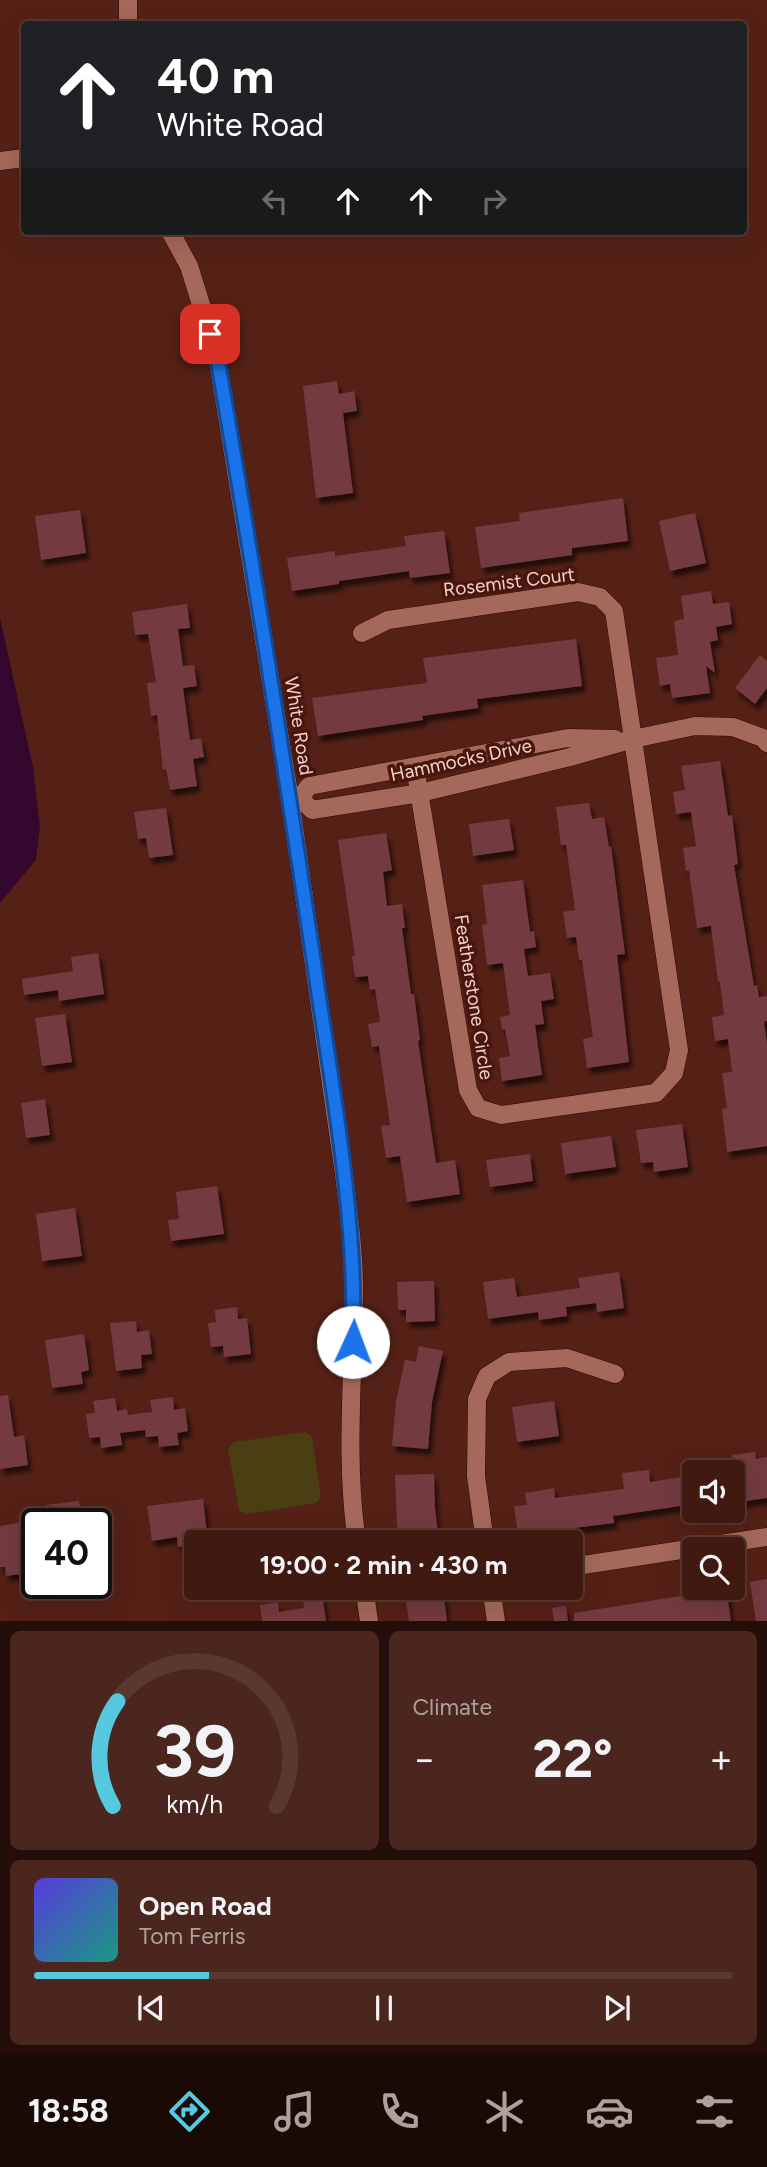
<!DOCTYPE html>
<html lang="en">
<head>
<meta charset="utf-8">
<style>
  :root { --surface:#401910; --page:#4b261e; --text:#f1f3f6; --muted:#aea09f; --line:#593830; --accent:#56c9e1 }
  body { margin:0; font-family:Figtree,sans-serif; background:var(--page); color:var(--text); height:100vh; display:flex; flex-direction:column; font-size:26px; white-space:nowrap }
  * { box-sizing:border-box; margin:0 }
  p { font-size:23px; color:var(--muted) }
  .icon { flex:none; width:38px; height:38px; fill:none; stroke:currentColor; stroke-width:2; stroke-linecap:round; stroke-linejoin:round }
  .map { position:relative; height:1621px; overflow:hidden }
  .sheet { display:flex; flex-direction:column; gap:10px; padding:10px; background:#230e09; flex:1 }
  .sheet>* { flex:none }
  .top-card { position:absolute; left:21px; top:21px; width:726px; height:214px; border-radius:7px; box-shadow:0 7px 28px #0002,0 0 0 2px var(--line); background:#202124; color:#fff; overflow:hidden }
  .tools { position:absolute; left:682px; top:1460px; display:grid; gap:14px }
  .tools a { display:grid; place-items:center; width:63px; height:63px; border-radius:7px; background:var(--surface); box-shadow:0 7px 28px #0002,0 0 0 2px var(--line); font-size:35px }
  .speed { position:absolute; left:21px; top:1508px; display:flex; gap:14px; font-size:35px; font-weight:700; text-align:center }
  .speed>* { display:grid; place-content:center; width:91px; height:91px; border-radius:50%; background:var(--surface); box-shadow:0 7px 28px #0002,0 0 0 2px var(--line); line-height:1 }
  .speed .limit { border:4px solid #111; border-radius:10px; background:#fff; color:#111 }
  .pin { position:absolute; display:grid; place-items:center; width:60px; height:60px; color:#fff; margin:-30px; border-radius:14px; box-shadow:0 4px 10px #0006 }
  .me { position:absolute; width:77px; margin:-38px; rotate:2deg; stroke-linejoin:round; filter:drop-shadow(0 0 5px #0008) }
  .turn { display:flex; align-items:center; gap:24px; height:147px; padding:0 21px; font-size:32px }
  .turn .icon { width:91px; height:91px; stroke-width:2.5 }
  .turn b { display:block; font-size:49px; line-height:60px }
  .lanes { display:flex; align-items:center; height:66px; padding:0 21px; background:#0003; justify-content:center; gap:35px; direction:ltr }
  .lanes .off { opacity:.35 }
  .big { font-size:52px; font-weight:700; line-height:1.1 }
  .sheet .tile { flex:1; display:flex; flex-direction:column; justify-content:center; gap:10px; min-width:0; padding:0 24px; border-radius:10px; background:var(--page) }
  .sheet .dial { align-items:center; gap:0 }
  .dial svg { height:182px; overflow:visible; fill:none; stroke:var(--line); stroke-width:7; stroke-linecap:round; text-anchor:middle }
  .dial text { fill:var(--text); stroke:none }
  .song { display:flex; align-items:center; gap:21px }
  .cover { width:84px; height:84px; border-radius:10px; background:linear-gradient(135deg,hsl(250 70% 55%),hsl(170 70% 35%)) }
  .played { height:7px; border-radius:4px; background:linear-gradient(90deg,var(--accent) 25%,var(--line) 25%) }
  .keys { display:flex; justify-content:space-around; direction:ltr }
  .heat { display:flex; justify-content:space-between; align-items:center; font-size:38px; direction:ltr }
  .sheet .tiles { flex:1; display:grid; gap:10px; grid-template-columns:1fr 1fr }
  .tile:last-child { grid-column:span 2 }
  .trip { position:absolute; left:184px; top:1530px; width:399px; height:70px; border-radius:7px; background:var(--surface); box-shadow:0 7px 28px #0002,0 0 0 2px var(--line); font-weight:700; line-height:70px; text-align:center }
  .tabs { display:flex; height:112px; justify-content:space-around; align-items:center; background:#1a0a06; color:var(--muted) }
  .tabs .icon { width:49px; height:49px }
  .tabs .current { color:var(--accent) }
  .tabs b { font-size:32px; color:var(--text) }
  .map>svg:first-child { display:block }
  .green { fill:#4a3e13 }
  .water { fill:#34082e }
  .building { fill:#733a41; filter:url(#shadow) }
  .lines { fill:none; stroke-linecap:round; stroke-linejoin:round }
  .minor-casing { stroke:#380600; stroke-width:19 }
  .minor { stroke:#a4695b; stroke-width:18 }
  .route-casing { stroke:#114b97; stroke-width:18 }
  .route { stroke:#1a73e8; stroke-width:12 }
  .labels { text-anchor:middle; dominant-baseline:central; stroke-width:7; stroke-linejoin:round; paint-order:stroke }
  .street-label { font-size:19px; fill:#f2d0c8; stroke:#49160c }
</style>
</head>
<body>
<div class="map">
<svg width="767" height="1621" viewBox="0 0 767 1621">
  <defs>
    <filter id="shadow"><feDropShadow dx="3.5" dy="6" stdDeviation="2" flood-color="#0009"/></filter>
  </defs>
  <rect width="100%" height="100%" fill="#552116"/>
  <path class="green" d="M305,1432L312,1437L321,1497L316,1503L246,1514L239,1510L228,1449L234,1442Z"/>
  <path class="water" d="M0,618L33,767L40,826L36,860L0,903Z"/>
  <path class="building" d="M337,381L339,394L354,391L357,411L343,413L353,493L316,498L303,386Z
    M623,498L628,541L572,548V555L481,568L475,527L520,521L519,513Z
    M80,510L86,553L41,560L35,516Z
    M695,513L706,563L670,571L659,521Z
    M444,531L450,573L410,578L409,571L339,581V584L292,591L287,558L335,551V556L406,546L404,536Z
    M711,591L713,604L729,602L732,624L716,627L718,640L710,642L715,673L706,666L710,693L672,698L670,684L660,686L656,658L678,655L674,621L684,619L681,596Z
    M187,604L190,628L178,629L183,666L194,665L197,686L183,688L190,740L201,738L204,757L193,759L197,786L170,790L166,769L163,770L157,715L151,716L147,683L156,682L148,634L135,635L132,612Z
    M576,639L582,686L477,699L478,708L422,716L423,720L318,736L312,698L427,683L423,658Z
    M760,655L767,661V688L755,704L735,688Z
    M720,761L728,816L732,815L738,864L734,865L754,986L757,985L759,997L767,996V1021L764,1022L767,1044V1146L727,1152L722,1109L727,1108L722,1073L732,1072L728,1039L715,1041L712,1017L724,1015L720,982H718L711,926L697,928L689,871H686L683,848L696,846L691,812L676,814L673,792L685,790L681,766Z
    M589,803L592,819L604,817L609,847L611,846L625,954L617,955L629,1062L587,1068L583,1039L593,1037L582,960H579L576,937L567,938L563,912L575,910L566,845H561L556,807Z
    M166,808L173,855L149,858L146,838L138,839L134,812Z
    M509,819L514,850L473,856L469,824Z
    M386,833L392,870L383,872L387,906L402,904L405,928H402L411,994H414L420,1040L418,1041L436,1163L455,1160L460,1194L407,1202L400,1156L386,1158L381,1126L390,1125L379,1046L372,1047L368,1024L380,1022L375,989L370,990L368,976L355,977L352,956H355L338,840Z
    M523,880L530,932L534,931L536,947L524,949L528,976L550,973L554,999L541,1001L544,1024L535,1025L542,1075L502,1081L499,1058L510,1056L505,1029L502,1030L500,1017L510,1015L503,963L487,965L482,925L487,924L482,885Z
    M98,953L104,994L59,1001L58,990L24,995L22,979L73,971L71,957Z
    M65,1014L72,1062L42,1066L35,1018Z
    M45,1099L50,1135L26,1138L21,1103Z
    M682,1124L688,1167L654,1172L653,1162L641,1163L636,1130Z
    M611,1136L616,1167L565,1174L561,1143Z
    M530,1154L533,1181L490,1187L486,1160Z
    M217,1186L224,1234L171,1241L168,1220L179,1219L176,1192Z
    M75,1208L82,1256L42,1261L36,1214Z
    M619,1272L624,1308L597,1312L596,1303L566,1307L567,1316L539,1320L538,1312L488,1319L483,1282L514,1278L517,1297L580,1288L578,1278Z
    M434,1281L435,1321L406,1322V1310H398L397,1282Z
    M237,1307L238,1319L247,1318L251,1354L224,1357L223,1346L211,1347L208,1323L216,1322L215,1310Z
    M136,1321L137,1332L149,1330L152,1354L141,1355L142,1368L116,1371L110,1323Z
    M84,1334L89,1370L81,1372L83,1384L52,1388L45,1340Z
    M419,1346L443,1351L432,1402L428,1449L392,1446L396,1401L405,1360L416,1362Z
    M8,1395L14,1437L24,1435L28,1465L0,1469V1396Z
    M173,1397L174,1410L185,1408L188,1431L177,1433L179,1445L159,1447L158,1436L146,1437L145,1430L120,1433L122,1445L101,1448L100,1437L89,1438L86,1414L95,1413L93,1401L115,1398L117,1411L127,1409L128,1415L152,1412L150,1400Z
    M554,1401L559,1436L517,1442L512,1407Z
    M755,1452L756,1459L767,1457V1498L739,1502L732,1455Z
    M649,1470L650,1482L682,1477V1472L695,1471V1510L687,1511L686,1505L667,1508L613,1516L614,1523L518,1535L514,1506L527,1505L525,1493L554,1488L555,1498L624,1489L622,1473Z
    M434,1474L435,1508L439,1542H399L397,1523L395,1475Z
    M203,1499L208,1542H196V1544L178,1547L177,1537L152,1541L147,1506Z
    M79,1501L82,1524H49L46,1505Z
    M31,1521L37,1558V1572L6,1576L5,1567H0V1526Z
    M767,1579V1621H756L750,1582Z
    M692,1587H710L711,1595L727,1593L731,1621H574V1613L693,1594Z
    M443,1589L447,1621H409L405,1595Z
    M322,1595L326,1621H262L260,1605L278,1602L279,1612L304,1608L303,1598Z
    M566,1606L568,1621H554L552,1608Z"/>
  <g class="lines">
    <g class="minor-casing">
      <path id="minor" d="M128,24V0
        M0,161L24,158
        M170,231L189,266L217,356L290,799L344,1174C349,1216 355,1259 354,1302C353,1382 345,1462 357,1542
        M362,633L388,620L578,592L600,597L614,611L679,1050L674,1073L656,1093L501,1115L478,1108L468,1090L415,767
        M300,798L312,810L420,793L570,757L633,739L695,726L733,727L763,738L767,743
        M300,798L309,786L568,738L615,739
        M485,1542L476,1476L477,1399L487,1376L509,1362L567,1358L615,1374
        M570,1567L767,1537
        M364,1587L369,1621
        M491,1587L496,1621"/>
    </g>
    <use href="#minor" class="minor"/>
  </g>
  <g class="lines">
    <g class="route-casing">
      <path id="route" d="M210,334L217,356C252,558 284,761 314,963C332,1089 357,1215 353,1342"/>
    </g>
    <use href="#route" class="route"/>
  </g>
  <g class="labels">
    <g class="street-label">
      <text transform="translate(509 582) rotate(-7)">Rosemist Court</text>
      <text transform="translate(299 726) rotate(81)">White Road</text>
      <text transform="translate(461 760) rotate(-12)">Hammocks Drive</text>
      <text transform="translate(474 997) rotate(81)">Featherstone Circle</text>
    </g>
  </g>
</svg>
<div class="tools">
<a><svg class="icon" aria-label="sound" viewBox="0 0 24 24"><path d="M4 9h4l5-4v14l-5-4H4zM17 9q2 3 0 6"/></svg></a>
<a><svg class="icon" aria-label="search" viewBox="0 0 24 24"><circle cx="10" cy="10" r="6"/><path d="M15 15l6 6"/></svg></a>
</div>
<div class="speed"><div class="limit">40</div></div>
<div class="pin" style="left:210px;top:334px;background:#d93025"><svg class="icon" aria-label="arrive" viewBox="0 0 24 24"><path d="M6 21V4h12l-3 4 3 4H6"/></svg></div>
<svg class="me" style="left:353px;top:1342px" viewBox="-20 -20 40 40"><circle r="19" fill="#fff"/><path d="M0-13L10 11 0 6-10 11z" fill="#1a73e8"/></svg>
<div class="trip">19:00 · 2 min · 430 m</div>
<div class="top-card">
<div class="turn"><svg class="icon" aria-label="ahead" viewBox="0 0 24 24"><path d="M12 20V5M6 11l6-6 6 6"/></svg><div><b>40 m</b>White Road</div></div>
<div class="lanes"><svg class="icon off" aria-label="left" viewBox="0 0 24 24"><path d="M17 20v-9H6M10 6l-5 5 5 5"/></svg><svg class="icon" aria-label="ahead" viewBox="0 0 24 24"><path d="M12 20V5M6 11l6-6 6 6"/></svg><svg class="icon" aria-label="ahead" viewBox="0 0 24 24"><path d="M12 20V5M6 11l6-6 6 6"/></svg><svg class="icon off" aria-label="right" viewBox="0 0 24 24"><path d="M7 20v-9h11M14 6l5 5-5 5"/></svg></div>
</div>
</div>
<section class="sheet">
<div class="tiles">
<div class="tile dial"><svg viewBox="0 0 100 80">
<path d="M14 69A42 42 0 1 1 86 69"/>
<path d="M14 69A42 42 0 0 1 16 23" stroke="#56c9e1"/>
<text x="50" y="56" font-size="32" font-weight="700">39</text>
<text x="50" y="72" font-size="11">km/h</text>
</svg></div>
<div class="tile"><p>Climate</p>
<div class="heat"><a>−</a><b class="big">22°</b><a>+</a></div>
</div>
<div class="tile">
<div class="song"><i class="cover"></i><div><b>Open Road</b><p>Tom Ferris</p></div></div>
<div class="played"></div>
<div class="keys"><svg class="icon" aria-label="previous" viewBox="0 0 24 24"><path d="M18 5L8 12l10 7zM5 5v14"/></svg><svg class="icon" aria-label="pause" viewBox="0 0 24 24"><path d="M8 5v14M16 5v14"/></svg><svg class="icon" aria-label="next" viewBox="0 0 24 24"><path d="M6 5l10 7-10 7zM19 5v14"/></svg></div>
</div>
</div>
</section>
<nav class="tabs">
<b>18:58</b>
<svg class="icon current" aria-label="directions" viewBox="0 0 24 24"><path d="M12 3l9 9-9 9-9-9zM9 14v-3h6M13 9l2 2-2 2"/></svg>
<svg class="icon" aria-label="music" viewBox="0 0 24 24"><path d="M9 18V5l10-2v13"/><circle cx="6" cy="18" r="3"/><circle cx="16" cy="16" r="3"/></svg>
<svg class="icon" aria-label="phone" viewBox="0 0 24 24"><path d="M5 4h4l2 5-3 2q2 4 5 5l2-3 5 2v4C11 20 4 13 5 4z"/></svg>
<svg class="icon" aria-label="climate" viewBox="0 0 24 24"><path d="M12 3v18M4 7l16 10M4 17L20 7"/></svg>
<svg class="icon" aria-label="car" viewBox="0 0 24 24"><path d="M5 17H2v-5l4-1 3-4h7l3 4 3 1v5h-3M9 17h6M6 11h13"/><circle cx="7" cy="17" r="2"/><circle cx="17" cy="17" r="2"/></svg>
<svg class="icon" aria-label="filters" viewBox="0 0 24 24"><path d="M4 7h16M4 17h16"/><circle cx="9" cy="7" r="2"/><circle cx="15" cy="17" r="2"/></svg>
</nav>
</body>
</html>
